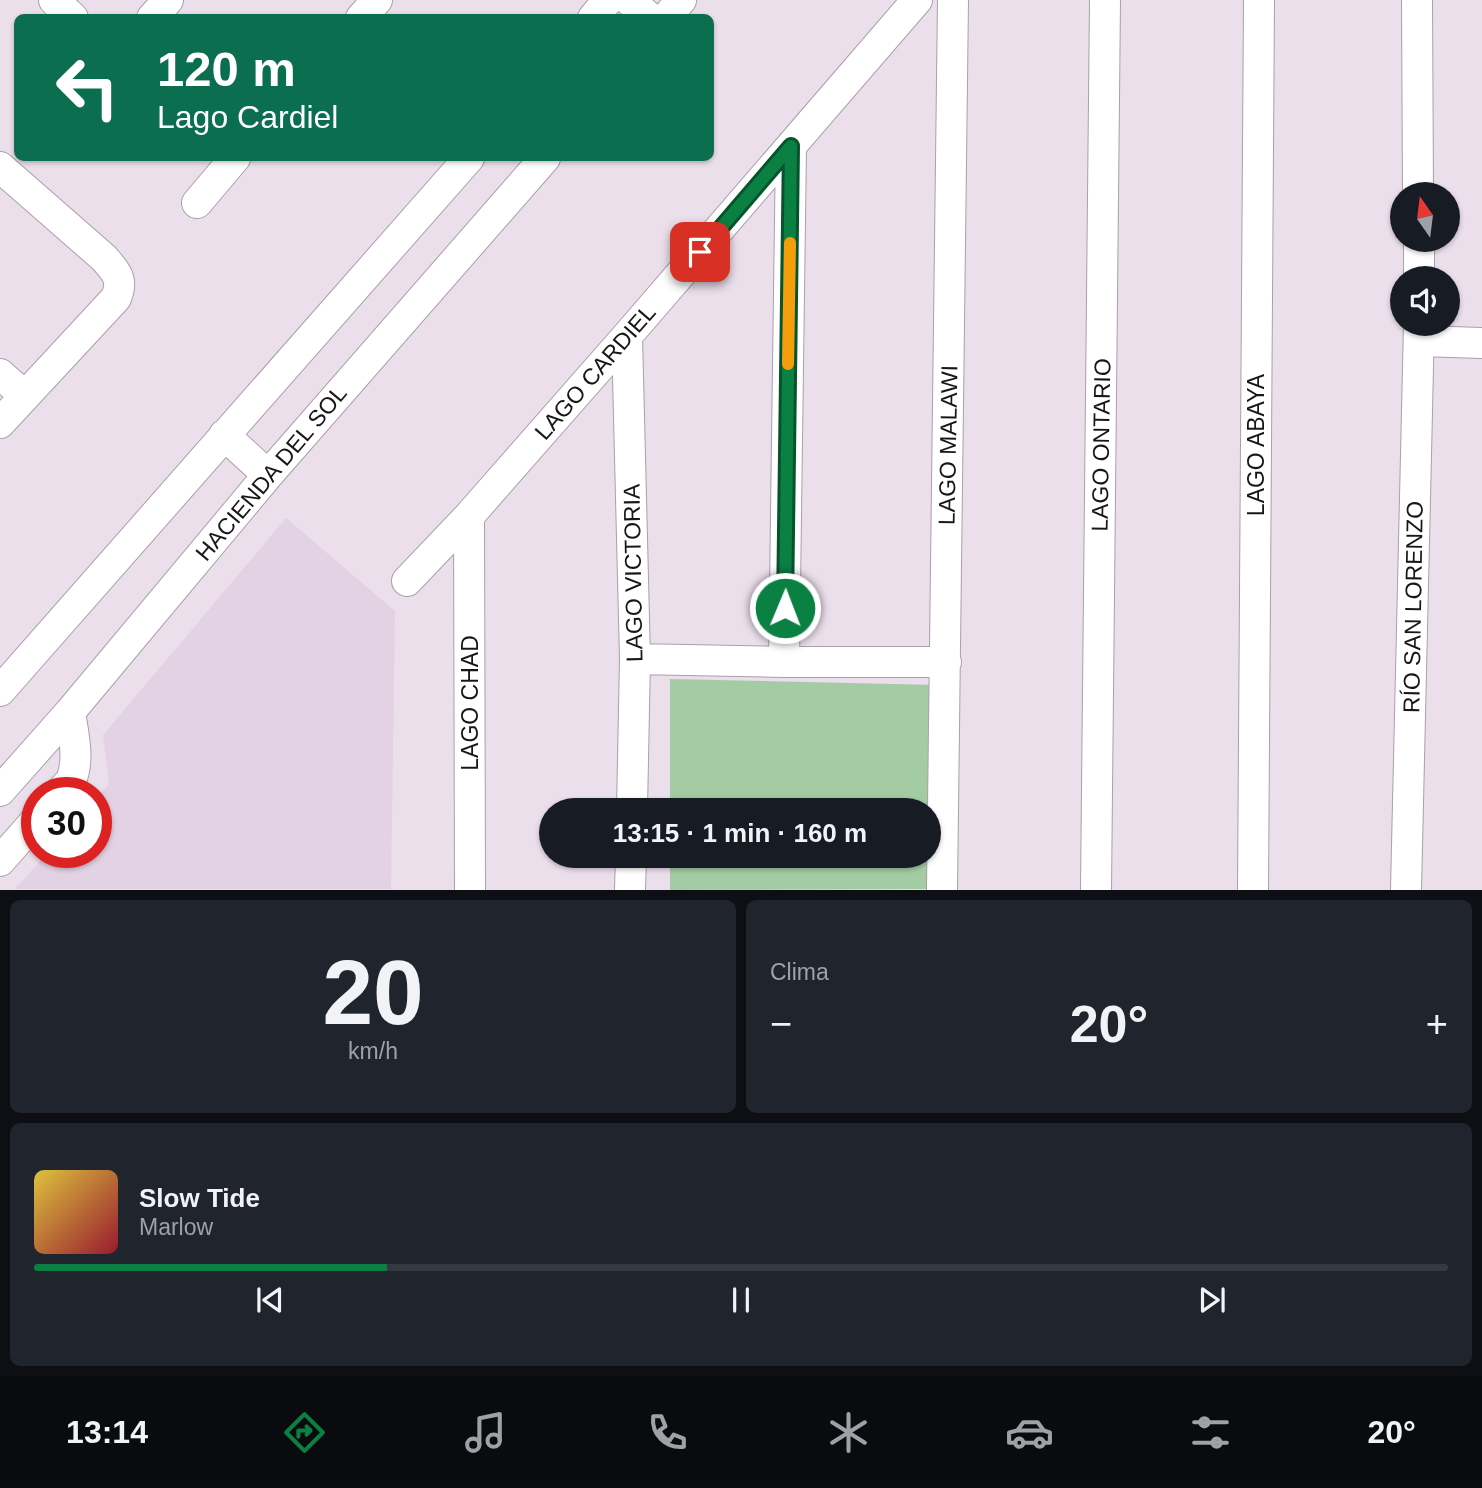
<!DOCTYPE html>
<html lang="es">
<head>
<meta charset="utf-8">
<style>
  :root { --surface:#171b24; --page:#20242c; --text:#f1f3f6; --muted:#9ea1a6; --line:#363941; --accent:#0b8043 }
  body { margin:0; font-family:Arial,sans-serif; background:var(--page); color:var(--text); height:100vh; display:flex; flex-direction:column; font-size:26px; white-space:nowrap }
  * { box-sizing:border-box; margin:0 }
  p { font-size:23px; color:var(--muted) }
  .icon { flex:none; width:38px; height:38px; fill:none; stroke:currentColor; stroke-width:2; stroke-linecap:round; stroke-linejoin:round }
  .map { position:relative; height:890px; overflow:hidden }
  .sheet { display:flex; flex-direction:column; gap:10px; padding:10px; background:#0d0f14; flex:1 }
  .sheet>* { flex:none }
  .banner { position:absolute; left:14px; top:14px; width:700px; height:147px; border-radius:10px; box-shadow:0 2px 5px #0004; background:#0b6e4f; color:#fff; overflow:hidden }
  .needle { width:46px; rotate:346deg }
  .tools { position:absolute; left:1390px; top:182px; display:grid; gap:14px }
  .tools a { display:grid; place-items:center; width:70px; height:70px; border-radius:50%; background:var(--surface); box-shadow:0 2px 5px #0004; font-size:35px }
  .speed { position:absolute; left:21px; top:777px; display:flex; gap:14px; font-size:35px; font-weight:700; text-align:center }
  .speed>* { display:grid; place-content:center; width:91px; height:91px; border-radius:50%; background:var(--surface); box-shadow:0 2px 5px #0004; line-height:1 }
  .speed .limit { border:10px solid #d22; background:#fff; color:#111 }
  .pin { position:absolute; display:grid; place-items:center; width:60px; height:60px; color:#fff; margin:-30px; border-radius:14px; box-shadow:0 4px 10px #0006 }
  .me { position:absolute; width:77px; margin:-38px; rotate:1deg; stroke-linejoin:round; filter:drop-shadow(0 0 5px #0008) }
  .turn { display:flex; align-items:center; gap:24px; height:147px; padding:0 28px; font-size:32px }
  .turn .icon { width:91px; height:91px; stroke-width:2.5 }
  .turn b { display:block; font-size:49px; line-height:60px }
  .big { font-size:52px; font-weight:600; line-height:1.1 }
  .sheet .widget { flex:1; display:flex; flex-direction:column; justify-content:center; gap:10px; min-width:0; padding:0 24px; border-radius:10px; background:var(--page) }
  .sheet .dial { align-items:center; gap:0 }
  .dial b { font-size:91px; line-height:1 }
  .song { display:flex; align-items:center; gap:21px }
  .cover { width:84px; height:84px; border-radius:10px; background:linear-gradient(135deg,hsl(50 70% 55%),hsl(350 70% 35%)) }
  .played { height:7px; border-radius:4px; background:linear-gradient(90deg,var(--accent) 25%,var(--line) 25%) }
  .keys { display:flex; justify-content:space-around; direction:ltr }
  .heat { display:flex; justify-content:space-between; align-items:center; font-size:38px; direction:ltr }
  .sheet .tiles { flex:1; display:grid; gap:10px; grid-template-columns:1fr 1fr }
  .widget:last-child { grid-column:span 2 }
  .trip { position:absolute; left:539px; top:798px; width:402px; height:70px; border-radius:35px; background:var(--surface); box-shadow:0 2px 5px #0004; font-weight:600; line-height:70px; text-align:center }
  .tabs { display:flex; height:112px; justify-content:space-around; align-items:center; background:#090b0e; color:var(--muted) }
  .tabs .icon { width:49px; height:49px }
  .tabs .on { color:var(--accent) }
  .tabs b { font-size:32px; color:var(--text) }
  .map>svg:first-child { display:block }
  .built { fill:#e3d2e4 }
  .green { fill:#a3cca5 }
  .lines { fill:none; stroke-linecap:round; stroke-linejoin:round }
  .minor-casing { stroke:#aa9fab; stroke-width:32 }
  .minor { stroke:#fff; stroke-width:30 }
  .route-casing { stroke:#07532c; stroke-width:18 }
  .route { stroke:#0b8043; stroke-width:12 }
  .slow { stroke:#f59e0b; stroke-width:12 }
  .labels { text-anchor:middle; dominant-baseline:central; stroke-width:5; stroke-linejoin:round; paint-order:stroke }
  .street-label { font-size:23px; fill:#191519; stroke:#fff }
</style>
</head>
<body>
<div class="map">
<svg width="1482" height="890" viewBox="0 0 1482 890">
  <rect width="100%" height="100%" fill="#ebdfeb"/>
  <path class="built" d="M286,518L395,611L391,889H15L48,852H96V798L109,784L103,735Z"/>
  <path class="green" d="M670,679L938,685L933,889L670,890V856H929V810H670Z"/>
  <g class="lines">
    <g class="minor-casing">
      <path id="minor" d="M54,0L73,18
        M629,0L650,18
        M1417,0L1418,194
        M152,18L168,0
        M361,18L377,0
        M593,18L608,0
        M666,18L681,0
        M0,167L104,258C116,272 124,279 116,298L0,423
        M197,203L235,158
        M1419,240V278
        M627,336L635,659L632,810
        M1420,341L1482,343
        M0,374L25,396
        M224,435L268,475
        M469,516L470,890
        M407,581L469,516L627,336L917,0
        M635,659L784,662H946
        M784,662L791,146
        M0,691L469,158
        M0,791L70,712L268,475L545,158
        M59,793C63,789 68,784 71,780C80,760 73,732 70,712
        M0,861L37,819
        M630,890L631,856
        M942,890L953,0
        M1096,890L1105,0
        M1253,890L1259,0
        M1406,890L1419,324"/>
    </g>
    <use href="#minor" class="minor"/>
  </g>
  <g class="lines">
    <g class="route-casing">
      <path id="route" d="M700,252L791,146L785,608"/>
    </g>
    <use href="#route" class="route"/>
    <path class="slow" d="M788,364L790,243"/>
  </g>
  <g class="labels">
    <g class="street-label">
      <text transform="translate(595 372) rotate(-49)">LAGO CARDIEL</text>
      <text transform="translate(948 445) rotate(-89)">LAGO MALAWI</text>
      <text transform="translate(1101 445) rotate(-89)">LAGO ONTARIO</text>
      <text transform="translate(1256 445) rotate(-90)">LAGO ABAYA</text>
      <text transform="translate(271 473) rotate(-50)">HACIENDA DEL SOL</text>
      <text transform="translate(633 573) rotate(-91)">LAGO VICTORIA</text>
      <text transform="translate(1413 607) rotate(-89)">RÍO SAN LORENZO</text>
      <text transform="translate(470 703) rotate(-90)">LAGO CHAD</text>
    </g>
  </g>
</svg>
<div class="tools">
<a><svg class="needle" viewBox="-14 -14 28 28"><path d="M0-13l5 13h-10z" fill="#e53935"/><path d="M0 13l5-13h-10z" fill="#9ea1a6"/></svg></a>
<a><svg class="icon" aria-label="sound" viewBox="0 0 24 24"><path d="M4 9h4l5-4v14l-5-4H4zM17 9q2 3 0 6"/></svg></a>
</div>
<div class="speed"><div class="limit">30</div></div>
<div class="pin" style="left:700px;top:252px;background:#d93025"><svg class="icon" aria-label="arrive" viewBox="0 0 24 24"><path d="M6 21V4h12l-3 4 3 4H6"/></svg></div>
<svg class="me" style="left:785px;top:608px" viewBox="-20 -20 40 40"><circle r="17" fill="#0b8043" stroke="#fff" stroke-width="3"/><path d="M0-11L8 9 0 5-8 9z" fill="#fff"/></svg>
<div class="trip">13:15 · 1 min · 160 m</div>
<div class="banner">
<div class="turn"><svg class="icon" aria-label="left" viewBox="0 0 24 24"><path d="M17 20v-9H6M10 6l-5 5 5 5"/></svg><div><b>120 m</b>Lago Cardiel</div></div>
</div>
</div>
<section class="sheet">
<div class="tiles">
<div class="widget dial"><b>20</b><p>km/h</p></div>
<div class="widget"><p>Clima</p>
<div class="heat"><a>−</a><b class="big">20°</b><a>+</a></div>
</div>
<div class="widget">
<div class="song"><i class="cover"></i><div><b>Slow Tide</b><p>Marlow</p></div></div>
<div class="played"></div>
<div class="keys"><svg class="icon" aria-label="previous" viewBox="0 0 24 24"><path d="M18 5L8 12l10 7zM5 5v14"/></svg><svg class="icon" aria-label="pause" viewBox="0 0 24 24"><path d="M8 5v14M16 5v14"/></svg><svg class="icon" aria-label="next" viewBox="0 0 24 24"><path d="M6 5l10 7-10 7zM19 5v14"/></svg></div>
</div>
</div>
</section>
<nav class="tabs">
<b>13:14</b>
<svg class="icon on" aria-label="directions" viewBox="0 0 24 24"><path d="M12 3l9 9-9 9-9-9zM9 14v-3h6M13 9l2 2-2 2"/></svg>
<svg class="icon" aria-label="music" viewBox="0 0 24 24"><path d="M9 18V5l10-2v13"/><circle cx="6" cy="18" r="3"/><circle cx="16" cy="16" r="3"/></svg>
<svg class="icon" aria-label="phone" viewBox="0 0 24 24"><path d="M5 4h4l2 5-3 2q2 4 5 5l2-3 5 2v4C11 20 4 13 5 4z"/></svg>
<svg class="icon" aria-label="climate" viewBox="0 0 24 24"><path d="M12 3v18M4 7l16 10M4 17L20 7"/></svg>
<svg class="icon" aria-label="car" viewBox="0 0 24 24"><path d="M5 17H2v-5l4-1 3-4h7l3 4 3 1v5h-3M9 17h6M6 11h13"/><circle cx="7" cy="17" r="2"/><circle cx="17" cy="17" r="2"/></svg>
<svg class="icon" aria-label="filters" viewBox="0 0 24 24"><path d="M4 7h16M4 17h16"/><circle cx="9" cy="7" r="2"/><circle cx="15" cy="17" r="2"/></svg>
<b>20°</b>
</nav>
</body>
</html>
